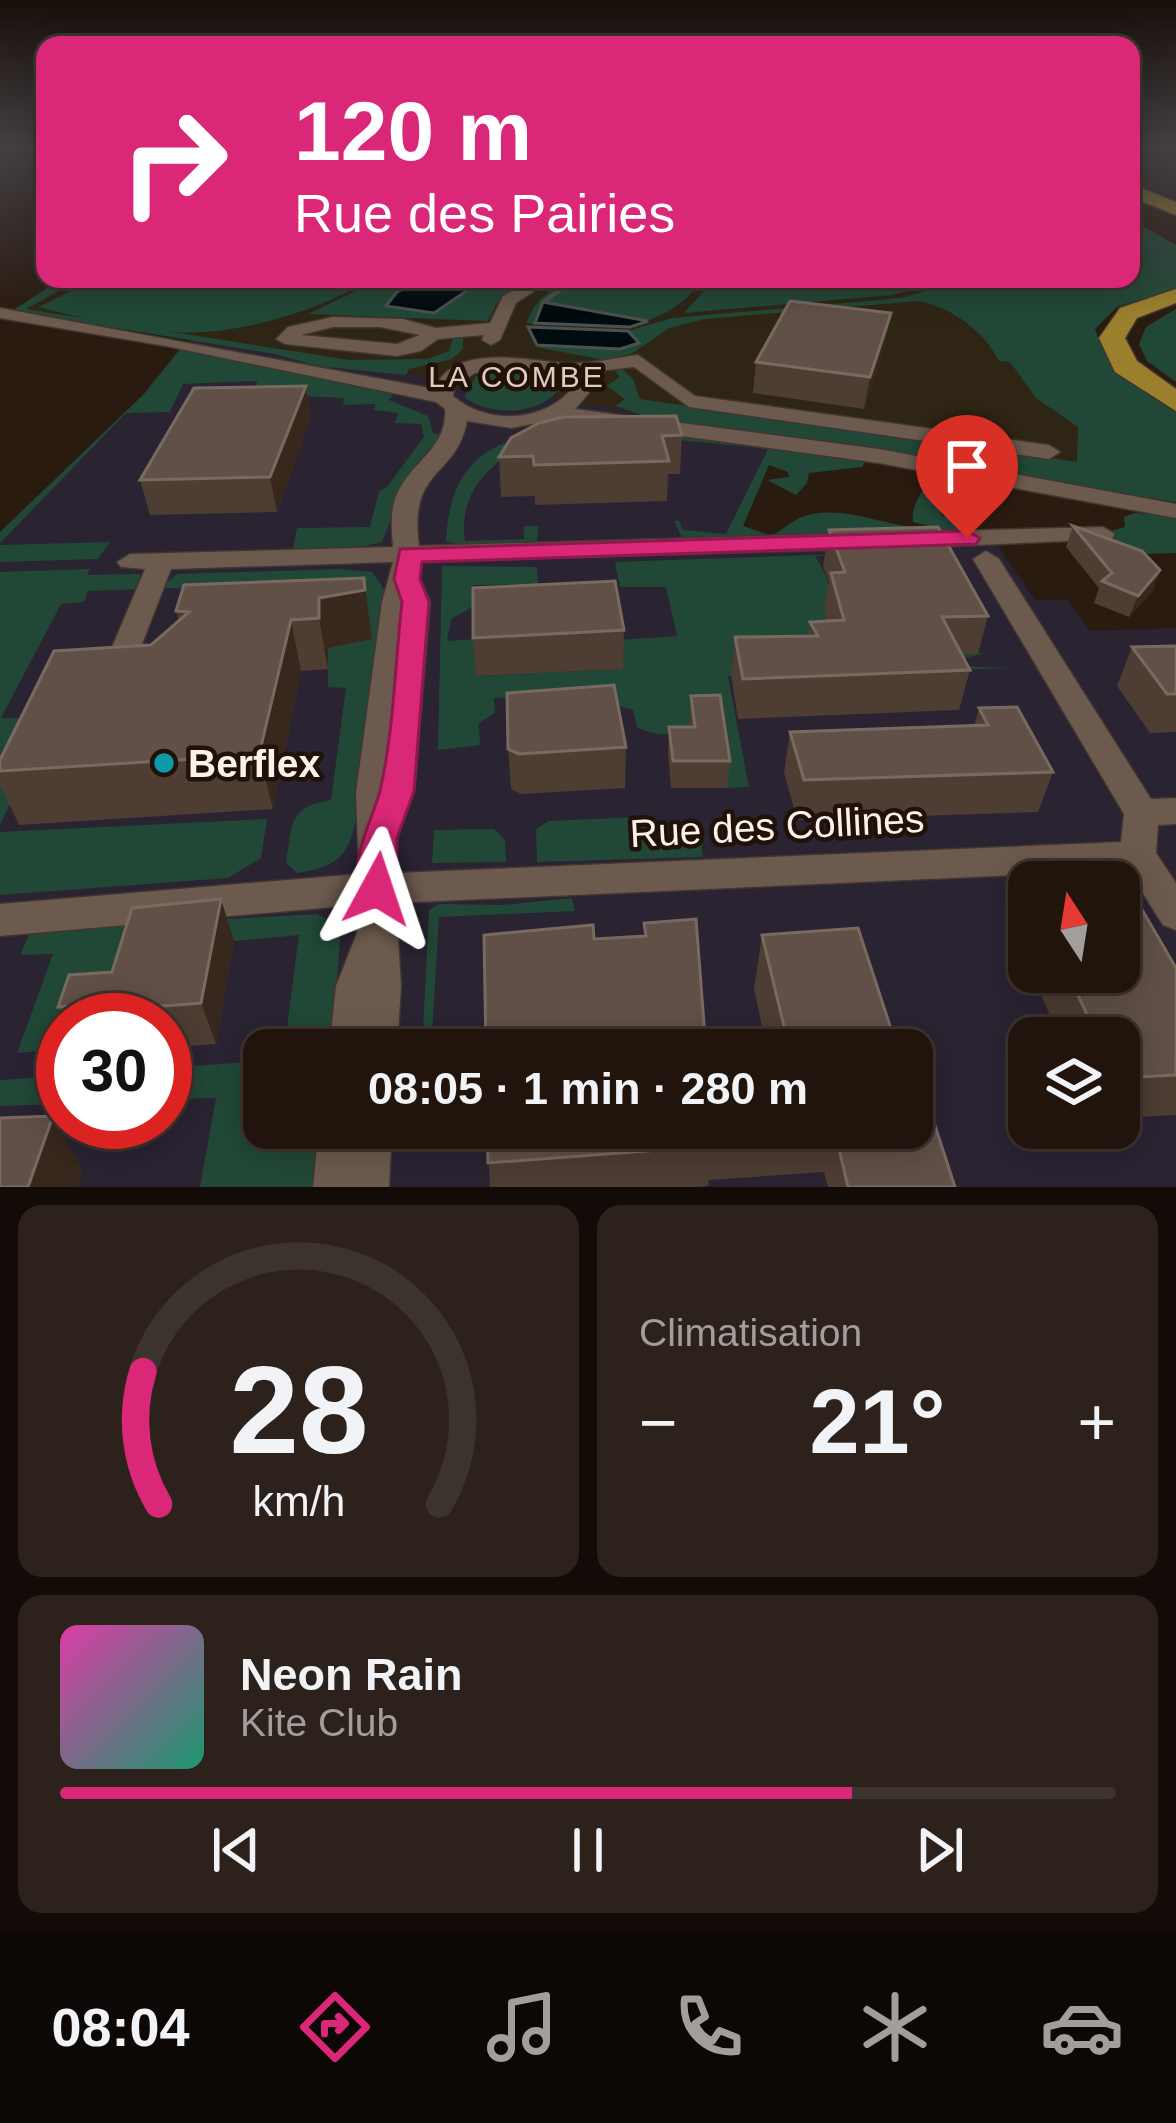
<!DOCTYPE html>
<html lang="fr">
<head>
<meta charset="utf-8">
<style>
  :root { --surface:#20140d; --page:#2d211b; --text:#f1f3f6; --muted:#a29e9d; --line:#3d332e; --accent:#db2777 }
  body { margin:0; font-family:Arial,sans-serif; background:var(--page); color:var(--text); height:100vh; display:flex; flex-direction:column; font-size:45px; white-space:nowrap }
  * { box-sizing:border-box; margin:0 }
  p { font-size:39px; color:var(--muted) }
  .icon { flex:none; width:66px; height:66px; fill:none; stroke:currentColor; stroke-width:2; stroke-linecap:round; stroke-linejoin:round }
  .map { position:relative; height:1187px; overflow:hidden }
  .sheet { display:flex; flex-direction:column; gap:18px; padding:18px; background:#120b07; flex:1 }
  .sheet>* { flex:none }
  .guide { position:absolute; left:36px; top:36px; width:1104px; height:252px; border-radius:24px; box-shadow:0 6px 30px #0003,0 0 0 3px var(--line); background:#db2777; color:#fff; overflow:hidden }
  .needle { width:78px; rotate:348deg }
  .tools { position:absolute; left:1008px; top:861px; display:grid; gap:24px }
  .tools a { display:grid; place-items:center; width:132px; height:132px; border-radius:24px; background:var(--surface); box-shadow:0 6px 30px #0003,0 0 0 3px var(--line); font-size:60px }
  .speed { position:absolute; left:36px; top:993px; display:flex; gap:24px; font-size:60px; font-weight:700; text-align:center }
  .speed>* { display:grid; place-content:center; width:156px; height:156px; border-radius:50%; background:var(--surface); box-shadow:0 6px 30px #0003,0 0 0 3px var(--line); line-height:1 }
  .speed .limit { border:18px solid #d22; background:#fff; color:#111 }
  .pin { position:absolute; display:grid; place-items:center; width:102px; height:102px; color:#fff; margin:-123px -51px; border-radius:50% 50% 50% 0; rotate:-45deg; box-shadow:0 0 12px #0007 }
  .pin .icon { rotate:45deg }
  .me { position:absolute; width:132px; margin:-66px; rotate:5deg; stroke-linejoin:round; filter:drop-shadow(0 0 9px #0008) }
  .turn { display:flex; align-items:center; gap:42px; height:252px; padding:0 60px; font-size:54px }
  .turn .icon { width:156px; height:156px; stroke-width:2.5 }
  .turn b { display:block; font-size:84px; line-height:102px }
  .big { font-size:90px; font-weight:700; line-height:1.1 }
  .sheet .tile { flex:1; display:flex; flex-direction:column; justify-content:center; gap:18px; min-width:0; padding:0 42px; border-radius:24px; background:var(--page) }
  .sheet .dial { align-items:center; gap:0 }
  .dial svg { height:312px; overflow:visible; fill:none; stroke:var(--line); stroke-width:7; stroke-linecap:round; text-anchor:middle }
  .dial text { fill:var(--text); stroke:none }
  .song { display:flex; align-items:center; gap:36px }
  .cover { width:144px; height:144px; border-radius:18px; background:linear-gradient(135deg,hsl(320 70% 55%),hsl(160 70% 35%)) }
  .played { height:12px; border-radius:6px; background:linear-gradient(90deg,var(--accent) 75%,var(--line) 75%) }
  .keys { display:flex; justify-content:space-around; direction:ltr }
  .heat { display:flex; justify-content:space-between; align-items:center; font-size:66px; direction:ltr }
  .sheet .tiles { flex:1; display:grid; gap:18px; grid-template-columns:1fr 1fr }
  .tile:last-child { grid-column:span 2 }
  .trip { position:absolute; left:243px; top:1029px; width:690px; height:120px; border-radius:24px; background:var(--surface); box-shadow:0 6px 30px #0003,0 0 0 3px var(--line); font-weight:700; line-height:120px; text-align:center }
  .dock { display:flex; height:192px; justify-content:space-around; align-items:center; background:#0d0805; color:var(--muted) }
  .dock .icon { width:84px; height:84px }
  .dock .selected { color:var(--accent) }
  .dock b { font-size:54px; color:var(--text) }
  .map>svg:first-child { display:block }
  .commercial { fill:#292332; fill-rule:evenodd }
  .industrial { fill:#2e2515 }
  .green { fill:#214837 }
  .water { fill:#000b0e; stroke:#4c5050; stroke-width:3 }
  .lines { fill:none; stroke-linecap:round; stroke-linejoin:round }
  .stream { stroke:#4c5050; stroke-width:4.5 }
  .minor-casing { stroke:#413530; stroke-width:3 }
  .highway-casing { stroke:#413530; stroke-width:3 }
  .minor { fill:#6c5a4e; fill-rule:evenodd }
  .highway { fill:#9b7f2c; fill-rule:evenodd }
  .wall { fill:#4d3d33 }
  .shaded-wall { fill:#37271d }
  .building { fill:#605047; stroke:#796a60; stroke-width:3 }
  .route { fill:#db2777; stroke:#8e194d; stroke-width:3 }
  .culture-dot { fill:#0f9aa8; stroke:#201208; stroke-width:4.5 }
  .labels { text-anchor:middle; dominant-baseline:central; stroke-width:9; stroke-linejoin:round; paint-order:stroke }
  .far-neighbourhood-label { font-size:30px; letter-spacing:3px; fill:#e1ccbf; stroke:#201208 }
  .near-poi-label { font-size:39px; font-weight:bold; fill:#fdf2eb; stroke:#201208; text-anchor:start }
  .near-street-label { font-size:39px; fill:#fdf2eb; stroke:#201208 }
</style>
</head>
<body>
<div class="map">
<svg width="1176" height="1187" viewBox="0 0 1176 1187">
  <rect width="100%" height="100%" fill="#2a1b11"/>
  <path class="commercial" d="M191,339L780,434L722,541L989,533L1035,600H1067L1090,631L1176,628V1187H0V532L143,395ZM1029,882H1119V972H1029ZM63,1020H165V1122H63ZM1029,1038H1119V1128H1029ZM264,1050H912V1128H264Z"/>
  <path class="industrial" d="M61,279H1114L1069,308L1176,502L15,309Z"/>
  <path class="green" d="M1131,219L1176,245V290L1118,306L1095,329C1108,371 1138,388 1176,407V502L646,416L615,406L625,399L607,386L620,377L615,371L622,369L633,379L640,399L1077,462L1078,427L1036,398L1010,362L999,361C985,332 950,306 918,301L705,319L669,328L633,353L606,360L541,348L528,327L628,331L672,318L902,298L968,279H1131Z
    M61,279H175L62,289L26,309L350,360L427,359L449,351L454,336L463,337V349L452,359L409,369L406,375L317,366L275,354L12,311Z
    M202,279H371C323,308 260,328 204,332C167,336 77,318 39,307L73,290Z
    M381,279H534L497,303L488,321L308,314Z
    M571,279H704C653,342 600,326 527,323C534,299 550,291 571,279Z
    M715,279H951L892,295L684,313Z
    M1176,309V382L1147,361L1139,344L1146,327Z
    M181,348L395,391L389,400L428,416L433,433L448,435L402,490L382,542L357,548L300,551L293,549L297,528L370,527L379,491L387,487L424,437L421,424L395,423L398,413L374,410L375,404L343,405L344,398L300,396L302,389L256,386L257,381L183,384L170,412L126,413L0,543V532L143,395Z
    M502,370L544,374L558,386L557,392C535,416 489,416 464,397L476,376Z
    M595,422L865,462L862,467L809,473L807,483L796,495L767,480L789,477L788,472L769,465L743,526L772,536C782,530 794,519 805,516C849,503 893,532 937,528L913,522C910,503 927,491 927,472L964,479L963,488L940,507L941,515L966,524V534L683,539L674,521H679L683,530L726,534L768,449L639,436L502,459C474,481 460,505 465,541L524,539V526H538L537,543L461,545L446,541C451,440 513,437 595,422Z
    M1135,513L1176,517V553L1139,554L1112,540L1110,531L1125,527L1124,517Z
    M110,542L98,559L0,562V545Z
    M922,551L815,556C836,588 838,619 837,658L986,653L961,659L960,666L1011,668L728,676L749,787L727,788L717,722C693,732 662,741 637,727L633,710L612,704L610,692L494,698L495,713L479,723L480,745L438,750L442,566L537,567L538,584L473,585L472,607L451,619L447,641L476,639L477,676L622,669L618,640L677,636L666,587H620L615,562Z
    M90,569L87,575L139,574L147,584L144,589L88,591L84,602L61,604L1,718H52L0,825V572Z
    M341,569L372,572L384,589L357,816C348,857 339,866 297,873L286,863C293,824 287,807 331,800L346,688L328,687V657L190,588H161L177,574Z
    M639,817C662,833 676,822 700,833L703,857L537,862L536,829L549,821Z
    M267,819L261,858L228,878L0,895V832Z
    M494,829L505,840L506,862L432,863L434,830Z
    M572,898L575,911L439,917L431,1050H422L429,910L439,904L502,905Z
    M317,914L341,926L332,1050H284L299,935L234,941L88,1020H63V1049L17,1053L53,954L20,955L31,930Z
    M264,1061V1128H324L317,1187H200L216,1098L165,1099V1068Z
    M63,1076V1104L0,1106V1080Z"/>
  <path class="water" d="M424,279H484L434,313L386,306L397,292Z
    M543,302L648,321L630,327L535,323Z
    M528,327L628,331L639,343L620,349L537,345Z"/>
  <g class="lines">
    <path class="stream" d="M667,279L700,280
      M716,281L730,282
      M570,288L637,279
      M543,302L559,291"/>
    <g class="minor-casing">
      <path id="minor" d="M533,279H552L516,303L500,340L491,345L482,340L484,335L438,339L421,351L397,356L285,344L276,339L288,327L333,317L403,319L436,328L490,323L503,296ZM333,327H380L420,335L397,344L301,335Z
        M0,308L435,389C451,343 528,360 563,363C587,365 614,358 638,355L695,396L1049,445L1060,452L1049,459L689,407L634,367L580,373L589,393L575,409L879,449L1176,504V518L879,463L556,419L512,428L467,421C457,478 408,466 419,546L863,533L876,541L863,549L419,561L418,576L430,602L414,791L397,838L396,873L1121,842L1124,814L973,559L986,551L999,559L1151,799L1176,798V824L1158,825L1156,853L1176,883V930L1163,925L1128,870L396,903L401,986L397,1050H329L336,986L357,933L358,905L0,936V904L359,874L356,793L382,602L393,562L171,569L129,678L125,685H103L99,678L145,569L121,567L117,562L130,554L393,547C392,531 390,514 395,499C407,463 448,450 445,409L436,402L166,346L0,318ZM516,367L548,371L566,381L569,392C539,423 485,424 453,396L455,386L475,373Z
        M1103,527L1115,534L1112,539L908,548L895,540L908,532Z
        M319,1128H392L389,1187H313Z"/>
    </g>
    <g class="highway-casing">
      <path id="highway" d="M1131,184L1176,202V215L1131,197Z
        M1176,289V303L1137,318L1125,338L1137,361L1176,389V411L1115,372L1099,338L1120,308Z"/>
    </g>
    <use href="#minor" class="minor"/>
    <use href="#highway" class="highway"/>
  </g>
  <path class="wall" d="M886,342L864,409L753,393L756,362Z
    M306,386L311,418L277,512L150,515L140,480Z
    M682,435L680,474H668L667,501L535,505V496L501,497L499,457L511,438Z
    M962,468L991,493L985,516L954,511Z
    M1073,526L1160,570L1152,592L1129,617L1094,603L1099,588L1066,547Z
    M829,530L988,616L978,654H962L970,670L959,710L738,719L731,675L735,637L808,636L810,622L827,621L824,610L829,582L823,566Z
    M364,578L372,639L328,648V669L301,671L273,809L19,825L0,784V760L151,645L179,621L176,611Z
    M624,630L623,669L476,676L473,638Z
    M1176,646V732L1150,733L1117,686L1132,647Z
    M691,696L730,761L727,788H671L668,754L669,727H689Z
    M979,708L1053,772L1038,812L797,820L784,772L790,732L974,726Z
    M626,747L625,788L521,794L511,789L508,749Z
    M1029,934V968L1022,952Z
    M762,935L895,1041L892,1050H767L754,989Z
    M234,941L216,1044L165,1048V1020H65L58,1007L112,972Z
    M1176,968V1115L1119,1118V1038H1060L1031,972H1119Z
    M487,1128H912L955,1187H828L824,1172L709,1180L708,1186L697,1187H490Z"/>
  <path class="shaded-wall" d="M891,313L886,342L864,409L870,377Z
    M306,386L311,418L277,512L270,477Z
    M1160,570L1152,592L1129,617L1138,596Z
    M364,578L372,639L328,648V669L319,618V598Z
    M291,620L301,671L273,809L259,755Z
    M221,899L234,941L216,1044L201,1003Z
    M53,1116L83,1169L77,1187H28Z"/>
  <path class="building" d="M790,301L891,313L870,377L756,362Z
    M306,386L270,477L140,480L194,388Z
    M676,416L682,435L662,436L669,461L534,465L533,456L499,457L511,438L539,423L564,417Z
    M962,468L993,473L991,493L960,488Z
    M1073,526L1142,551L1160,570L1138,596L1102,581L1112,573Z
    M938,527L988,616L942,617L970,670L743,679L735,637L818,636L810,622L844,620L831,573L845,572L829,530Z
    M364,578L365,590L319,598V618L291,620L259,755L0,771V760L54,651L151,645L189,612L176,611L184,585Z
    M615,581L624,630L473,638V588Z
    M1176,646V694H1167L1132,647Z
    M614,685L626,747L519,754L508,749L507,693Z
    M720,695L730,761H673L669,727H695L691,696Z
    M1017,707L1053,772L804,780L790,732L988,725L979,708Z
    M221,899L201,1003L99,1011L101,1004L58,1007L69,975L112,972L132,908Z
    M1140,906L1176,968V1075L1119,1078V1038H1098L1067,972H1119V907Z
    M696,919L706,1050H486L484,935L593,925L594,939L646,936L644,923Z
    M858,928L895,1041L789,1047L762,935Z
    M926,1098L955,1187H848L835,1132L713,1141L714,1146L488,1163L487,1128H912V1099Z
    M53,1116L28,1187H0V1118Z"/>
  <linearGradient id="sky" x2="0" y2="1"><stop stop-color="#170f09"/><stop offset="0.47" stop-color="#443f43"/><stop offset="1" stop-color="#443f43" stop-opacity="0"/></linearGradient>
  <rect width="1176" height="313" fill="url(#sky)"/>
  <path class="route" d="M967,531L980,538L976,544L422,562L420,579L429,602L414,791L397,838L396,889L390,900L377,904L364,900C345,864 371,825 380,791C394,731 395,663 402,602L394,579L400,549Z"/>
  <circle class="culture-dot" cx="164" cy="763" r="12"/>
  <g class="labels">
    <g class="far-neighbourhood-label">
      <text x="517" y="376">LA COMBE</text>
    </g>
    <g class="near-poi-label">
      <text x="188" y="763">Berflex</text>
    </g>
    <g class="near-street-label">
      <text transform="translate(777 826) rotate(-3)">Rue des Collines</text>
    </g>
  </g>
</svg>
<div class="tools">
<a><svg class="needle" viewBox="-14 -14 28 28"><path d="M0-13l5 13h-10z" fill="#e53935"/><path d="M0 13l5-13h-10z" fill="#a29e9d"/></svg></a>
<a><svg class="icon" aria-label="layers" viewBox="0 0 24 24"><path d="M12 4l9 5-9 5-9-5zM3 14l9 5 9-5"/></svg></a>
</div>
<div class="speed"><div class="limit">30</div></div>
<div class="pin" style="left:967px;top:538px;background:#d93025"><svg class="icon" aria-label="arrive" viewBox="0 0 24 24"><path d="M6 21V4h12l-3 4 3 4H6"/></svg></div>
<svg class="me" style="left:377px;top:889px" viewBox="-20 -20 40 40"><path d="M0-17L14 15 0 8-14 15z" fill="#db2777" stroke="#fff" stroke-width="4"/></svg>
<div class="trip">08:05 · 1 min · 280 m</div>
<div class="guide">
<div class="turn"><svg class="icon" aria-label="right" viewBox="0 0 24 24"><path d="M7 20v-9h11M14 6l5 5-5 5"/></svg><div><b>120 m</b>Rue des Pairies</div></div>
</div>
</div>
<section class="sheet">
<div class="tiles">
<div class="tile dial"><svg viewBox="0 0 100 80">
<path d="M14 69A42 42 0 1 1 86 69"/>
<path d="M14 69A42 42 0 0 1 10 35" stroke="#db2777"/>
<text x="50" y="56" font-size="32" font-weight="700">28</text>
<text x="50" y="72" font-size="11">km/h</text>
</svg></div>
<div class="tile"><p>Climatisation</p>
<div class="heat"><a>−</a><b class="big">21°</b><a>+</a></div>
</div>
<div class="tile">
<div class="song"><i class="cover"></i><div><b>Neon Rain</b><p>Kite Club</p></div></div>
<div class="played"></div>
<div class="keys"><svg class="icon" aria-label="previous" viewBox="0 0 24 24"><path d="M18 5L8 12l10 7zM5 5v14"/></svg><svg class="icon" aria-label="pause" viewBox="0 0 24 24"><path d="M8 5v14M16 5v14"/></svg><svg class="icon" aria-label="next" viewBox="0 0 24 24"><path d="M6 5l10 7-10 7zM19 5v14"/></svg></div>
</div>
</div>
</section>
<nav class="dock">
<b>08:04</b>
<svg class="icon selected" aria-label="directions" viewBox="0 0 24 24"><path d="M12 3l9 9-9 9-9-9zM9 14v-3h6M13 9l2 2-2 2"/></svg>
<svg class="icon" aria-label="music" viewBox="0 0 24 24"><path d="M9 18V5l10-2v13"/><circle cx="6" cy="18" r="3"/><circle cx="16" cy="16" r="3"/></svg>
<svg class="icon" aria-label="phone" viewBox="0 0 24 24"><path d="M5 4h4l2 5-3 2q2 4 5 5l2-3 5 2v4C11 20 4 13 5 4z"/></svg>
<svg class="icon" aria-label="climate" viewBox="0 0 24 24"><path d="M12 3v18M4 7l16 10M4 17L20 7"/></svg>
<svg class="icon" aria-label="car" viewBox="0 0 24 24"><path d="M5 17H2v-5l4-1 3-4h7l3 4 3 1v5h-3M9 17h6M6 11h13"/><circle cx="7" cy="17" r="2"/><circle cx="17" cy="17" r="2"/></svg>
</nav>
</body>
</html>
